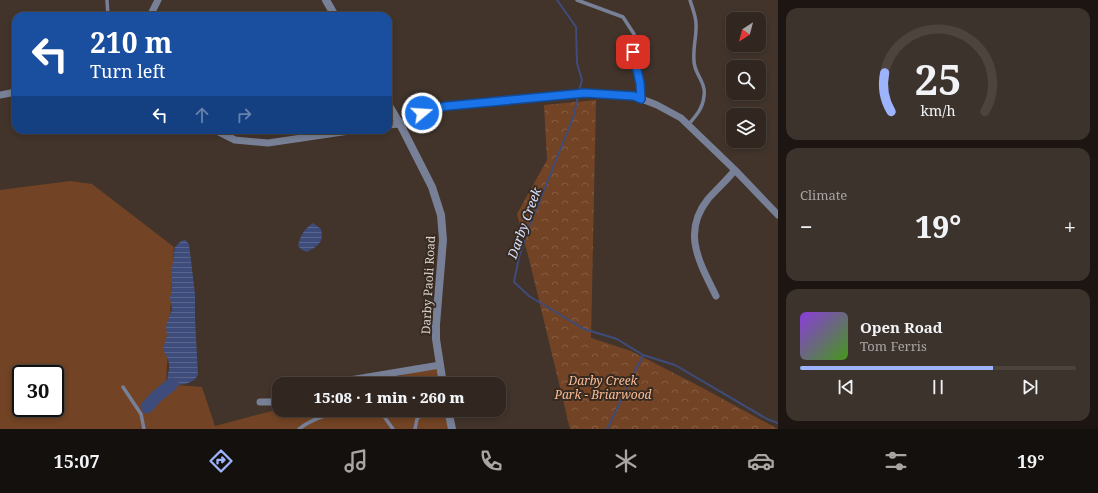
<!DOCTYPE html>
<html lang="en">
<head>
<meta charset="utf-8">
<style>
  :root { --surface:#322720; --page:#3d332d; --text:#f1f3f6; --muted:#a8a5a5; --line:#4d443e; --accent:#9db4fd }
  body { margin:0; font-family:"Noto Serif",serif; background:var(--page); color:var(--text); height:100vh; display:flex; flex-direction:column; font-size:15px; white-space:nowrap }
  * { box-sizing:border-box; margin:0 }
  p { font-size:13px; color:var(--muted) }
  .icon { flex:none; width:22px; height:22px; fill:none; stroke:currentColor; stroke-width:2; stroke-linecap:round; stroke-linejoin:round }
  .map { position:relative; flex:1; overflow:hidden }
  .side { display:flex; flex-direction:column; gap:8px; padding:8px; background:#1c1512; width:320px }
  .side>* { flex:none }
  .guide { position:absolute; left:12px; top:12px; width:380px; height:122px; border-radius:12px; box-shadow:0 2px 6px #0003,0 0 0 1px var(--line); background:#1a4fa0; color:#fff; overflow:hidden }
  .needle { width:26px; rotate:216deg }
  .buttons { position:absolute; left:726px; top:12px; display:grid; gap:8px }
  .buttons a { display:grid; place-items:center; width:40px; height:40px; border-radius:8px; background:var(--surface); box-shadow:0 2px 6px #0003,0 0 0 1px var(--line); font-size:20px }
  .speed { position:absolute; left:12px; top:365px; display:flex; gap:8px; font-size:20px; font-weight:700; text-align:center }
  .speed>* { display:grid; place-content:center; width:52px; height:52px; border-radius:50%; background:var(--surface); box-shadow:0 2px 6px #0003,0 0 0 1px var(--line); line-height:1 }
  .speed .limit { border:2px solid #111; border-radius:6px; background:#fff; color:#111 }
  .pin { position:absolute; display:grid; place-items:center; width:34px; height:34px; color:#fff; margin:-17px; border-radius:8px; box-shadow:0 2px 6px #0006 }
  .me { position:absolute; width:44px; margin:-22px; rotate:72deg; stroke-linejoin:round; filter:drop-shadow(0 0 3px #0008) }
  .turn { display:flex; align-items:center; gap:14px; height:84px; padding:0 12px; font-size:18px }
  .turn .icon { width:52px; height:52px; stroke-width:2.5 }
  .turn b { display:block; font-size:28px; line-height:34px }
  .lanes { display:flex; align-items:center; height:38px; padding:0 12px; background:#0003; justify-content:center; gap:20px; direction:ltr }
  .lanes .off { opacity:.35 }
  .big { font-size:30px; font-weight:800; line-height:1.1 }
  .side .card { flex:1; display:flex; flex-direction:column; justify-content:center; gap:6px; min-width:0; padding:0 14px; border-radius:12px; background:var(--page) }
  .side .dial { align-items:center; gap:0 }
  .dial svg { height:104px; overflow:visible; fill:none; stroke:var(--line); stroke-width:7; stroke-linecap:round; text-anchor:middle }
  .dial text { fill:var(--text); stroke:none }
  .song { display:flex; align-items:center; gap:12px }
  .cover { width:48px; height:48px; border-radius:6px; background:linear-gradient(135deg,hsl(270 70% 55%),hsl(100 70% 35%)) }
  .played { height:4px; border-radius:2px; background:linear-gradient(90deg,var(--accent) 70%,var(--line) 70%) }
  .keys { display:flex; justify-content:space-around; direction:ltr }
  .heat { display:flex; justify-content:space-between; align-items:center; font-size:22px; direction:ltr }
  .trip { position:absolute; left:272px; top:377px; width:234px; height:40px; border-radius:12px; background:var(--surface); box-shadow:0 2px 6px #0003,0 0 0 1px var(--line); font-weight:800; line-height:40px; text-align:center }
  .tab-bar { display:flex; height:64px; justify-content:space-around; align-items:center; background:#14100d; color:var(--muted) }
  .tab-bar .icon { width:28px; height:28px }
  .tab-bar .selected { color:var(--accent) }
  .tab-bar b { font-size:18px; color:var(--text) }
  main { display:flex; flex:1; min-height:0 }
  .map>svg:first-child { display:block }
  .grass { fill:#724324; fill-rule:evenodd }
  .park { fill:url(#park-crowns) }
  .water { fill:url(#water-rules) }
  .lines { fill:none; stroke-linecap:round; stroke-linejoin:round }
  .stream { stroke:#3e4c7b; stroke-width:2 }
  .river { stroke:#3e4c7b; stroke-width:13 }
  .service { stroke:#788097; stroke-width:3.5 }
  .minor { stroke:#788097; stroke-width:7 }
  .tertiary { stroke:#788097; stroke-width:8 }
  .route-casing { stroke:#114b97; stroke-width:10 }
  .route { stroke:#1a73e8; stroke-width:7 }
  .labels { text-anchor:middle; dominant-baseline:central; stroke-width:4; stroke-linejoin:round; paint-order:stroke }
  .street-label { font-size:12px; fill:#dbd2cd; stroke:#372a21 }
  .park-label { font-size:12px; font-style:italic; fill:#fabc96; stroke:#372a21 }
  .water-label { font-size:13px; font-style:italic; fill:#d5e0ff; stroke:#372a21 }
</style>
</head>
<body>
<main>
<div class="map">
<svg width="778" height="429" viewBox="0 0 778 429">
  <defs>
    <pattern id="park-crowns" width="20" height="18" patternUnits="userSpaceOnUse"><rect width="20" height="18" fill="#724324"/><path d="M2 6a3 3 0 1 1 6 0M12 15a3 3 0 1 1 6 0" fill="none" stroke="#865d43"/></pattern>
    <pattern id="water-rules" width="6" height="5" patternUnits="userSpaceOnUse"><rect width="6" height="5" fill="#3e4c7b"/><path d="M0 2.5h6" fill="none" stroke="#59658d"/></pattern>
  </defs>
  <rect width="100%" height="100%" fill="#42342b"/>
  <path class="grass" d="M70,181L92,184L174,247L166,384L202,387L215,426L279,409V410H448L452,429H0V190ZM21,374H55V408H21Z
    M440,365L443,384H370Z"/>
  <path class="park" d="M596,100L591,338L631,351L699,386L778,429H570L530,263L517,214L547,160L544,105Z"/>
  <path class="water" d="M313,223L321,229C324,243 318,246 307,252L302,250L298,246C300,236 304,229 313,223Z
    M185,240L189,244L195,294V318L198,375C192,385 178,387 168,382C167,376 168,374 169,369C170,361 166,355 163,349L167,336L166,326L172,309L170,298L172,288V268L175,247L181,241Z"/>
  <g class="lines">
    <path class="stream" d="M557,0L576,27L577,63L582,80L579,91
      M578,96L574,115L528,230L519,257L514,282L529,296L584,329L617,339L643,355L675,365L767,419L778,423
      M607,429L643,355"/>
    <path class="river" d="M147,407L156,397L172,384"/>
    <path class="service" d="M107,0L108,16
      M577,0L623,17L634,34L633,51L640,83L641,99
      M688,125C696,116 703,108 704,96C706,85 698,77 695,67C691,53 697,38 696,24C696,16 692,7 690,0
      M123,387L141,414L144,429
      M375,410L383,415L393,429
      M299,429C310,420 334,411 348,410
      M415,429L417,419L427,410"/>
    <path class="minor" d="M150,16L158,0
      M0,95L16,92
      M388,125L400,124L434,108L448,106L585,93L634,96L657,105L681,118L735,170L778,215
      M215,130L235,140L268,143L356,130
      M716,296C700,263 681,233 708,199C717,189 727,180 735,170
      M326,384L440,365
      M260,402H279"/>
    <path class="tertiary" d="M326,0L335,16
      M388,104L400,124L432,187L441,215L443,240L436,324V339L443,384
      M448,410L452,429"/>
  </g>
  <g class="lines">
    <g class="route-casing">
      <path id="route" d="M422,113L434,108L448,106L585,93L634,96L641,99L640,83L633,52"/>
    </g>
    <use href="#route" class="route"/>
  </g>
  <g class="labels">
    <g class="street-label">
      <text transform="translate(428 285) rotate(-87)">Darby Paoli Road</text>
    </g>
    <g class="park-label">
      <text x="603" y="380">Darby Creek<tspan x="603" dy="14">Park - Briarwood</tspan></text>
    </g>
    <g class="water-label">
      <text transform="translate(524 223) rotate(-70)">Darby Creek</text>
    </g>
  </g>
</svg>
<div class="buttons">
<a><svg class="needle" viewBox="-14 -14 28 28"><path d="M0-13l5 13h-10z" fill="#e53935"/><path d="M0 13l5-13h-10z" fill="#a8a5a5"/></svg></a>
<a><svg class="icon" aria-label="search" viewBox="0 0 24 24"><circle cx="10" cy="10" r="6"/><path d="M15 15l6 6"/></svg></a>
<a><svg class="icon" aria-label="layers" viewBox="0 0 24 24"><path d="M12 4l9 5-9 5-9-5zM3 14l9 5 9-5"/></svg></a>
</div>
<div class="speed"><div class="limit">30</div></div>
<div class="pin" style="left:633px;top:52px;background:#d93025"><svg class="icon" aria-label="arrive" viewBox="0 0 24 24"><path d="M6 21V4h12l-3 4 3 4H6"/></svg></div>
<svg class="me" style="left:422px;top:113px" viewBox="-20 -20 40 40"><circle r="17" fill="#1a73e8" stroke="#fff" stroke-width="3"/><path d="M0-11L8 9 0 5-8 9z" fill="#fff"/></svg>
<div class="trip">15:08 · 1 min · 260 m</div>
<div class="guide">
<div class="turn"><svg class="icon" aria-label="left" viewBox="0 0 24 24"><path d="M17 20v-9H6M10 6l-5 5 5 5"/></svg><div><b>210 m</b>Turn left</div></div>
<div class="lanes"><svg class="icon" aria-label="left" viewBox="0 0 24 24"><path d="M17 20v-9H6M10 6l-5 5 5 5"/></svg><svg class="icon off" aria-label="ahead" viewBox="0 0 24 24"><path d="M12 20V5M6 11l6-6 6 6"/></svg><svg class="icon off" aria-label="right" viewBox="0 0 24 24"><path d="M7 20v-9h11M14 6l5 5-5 5"/></svg></div>
</div>
</div>
<section class="side">
<div class="card dial"><svg viewBox="0 0 100 80">
<path d="M14 69A42 42 0 1 1 86 69"/>
<path d="M14 69A42 42 0 0 1 9 39" stroke="#9db4fd"/>
<text x="50" y="56" font-size="32" font-weight="700">25</text>
<text x="50" y="72" font-size="11">km/h</text>
</svg></div>
<div class="card"><p>Climate</p>
<div class="heat"><a>−</a><b class="big">19°</b><a>+</a></div>
</div>
<div class="card">
<div class="song"><i class="cover"></i><div><b>Open Road</b><p>Tom Ferris</p></div></div>
<div class="played"></div>
<div class="keys"><svg class="icon" aria-label="previous" viewBox="0 0 24 24"><path d="M18 5L8 12l10 7zM5 5v14"/></svg><svg class="icon" aria-label="pause" viewBox="0 0 24 24"><path d="M8 5v14M16 5v14"/></svg><svg class="icon" aria-label="next" viewBox="0 0 24 24"><path d="M6 5l10 7-10 7zM19 5v14"/></svg></div>
</div>
</section>
</main>
<nav class="tab-bar">
<b>15:07</b>
<svg class="icon selected" aria-label="directions" viewBox="0 0 24 24"><path d="M12 3l9 9-9 9-9-9zM9 14v-3h6M13 9l2 2-2 2"/></svg>
<svg class="icon" aria-label="music" viewBox="0 0 24 24"><path d="M9 18V5l10-2v13"/><circle cx="6" cy="18" r="3"/><circle cx="16" cy="16" r="3"/></svg>
<svg class="icon" aria-label="phone" viewBox="0 0 24 24"><path d="M5 4h4l2 5-3 2q2 4 5 5l2-3 5 2v4C11 20 4 13 5 4z"/></svg>
<svg class="icon" aria-label="climate" viewBox="0 0 24 24"><path d="M12 3v18M4 7l16 10M4 17L20 7"/></svg>
<svg class="icon" aria-label="car" viewBox="0 0 24 24"><path d="M5 17H2v-5l4-1 3-4h7l3 4 3 1v5h-3M9 17h6M6 11h13"/><circle cx="7" cy="17" r="2"/><circle cx="17" cy="17" r="2"/></svg>
<svg class="icon" aria-label="filters" viewBox="0 0 24 24"><path d="M4 7h16M4 17h16"/><circle cx="9" cy="7" r="2"/><circle cx="15" cy="17" r="2"/></svg>
<b>19°</b>
</nav>
</body>
</html>
